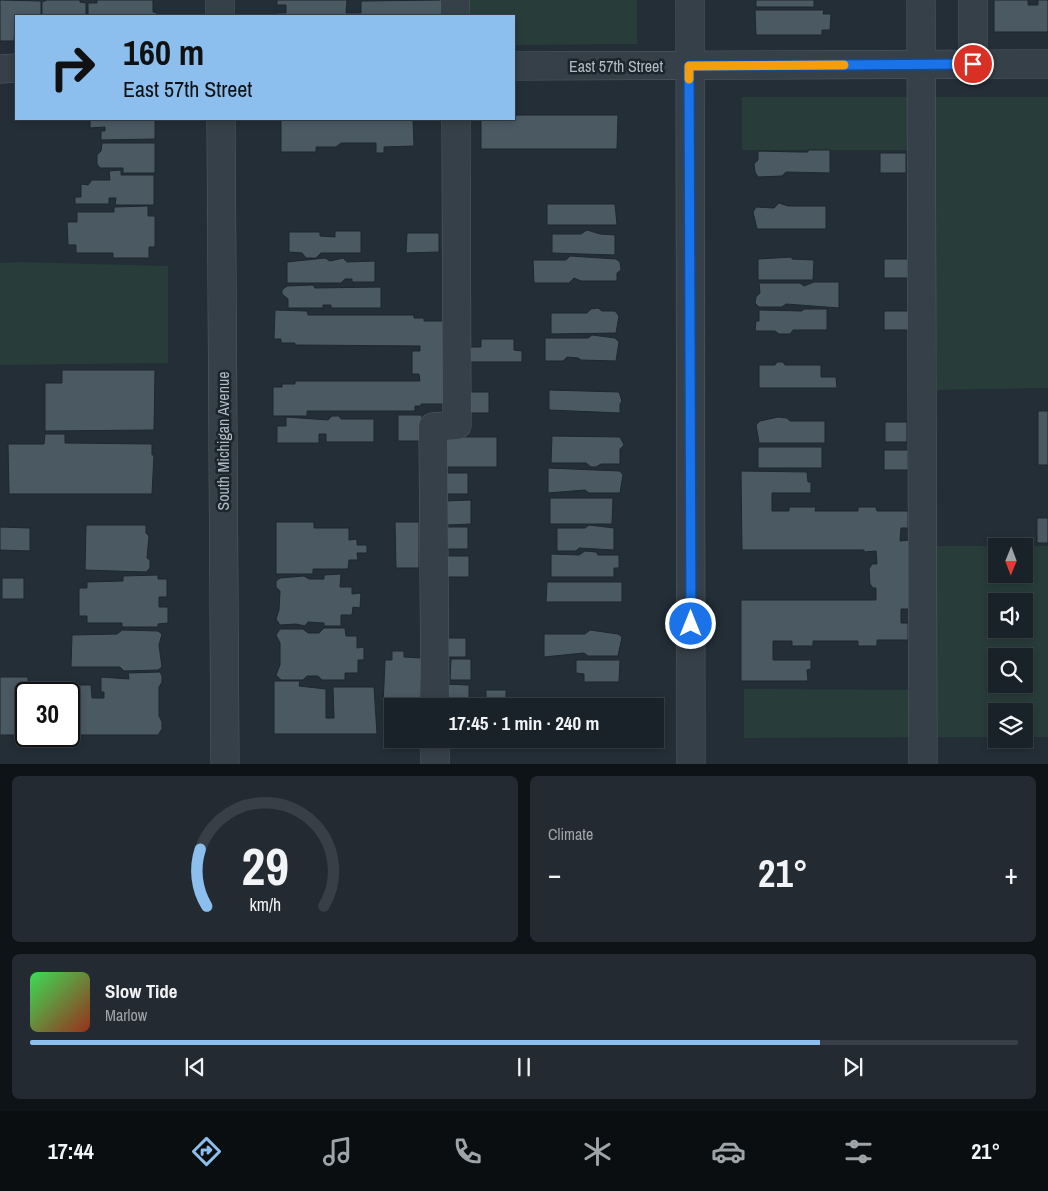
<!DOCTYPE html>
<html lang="en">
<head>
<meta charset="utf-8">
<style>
  :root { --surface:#1a2229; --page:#232a31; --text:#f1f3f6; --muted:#9fa4a8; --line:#383f46; --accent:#8cbeee }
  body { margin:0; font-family:"Archivo Narrow",sans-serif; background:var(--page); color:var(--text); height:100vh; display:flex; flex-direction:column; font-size:19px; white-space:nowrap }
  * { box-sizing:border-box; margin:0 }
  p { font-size:16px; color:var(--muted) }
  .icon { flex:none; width:28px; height:28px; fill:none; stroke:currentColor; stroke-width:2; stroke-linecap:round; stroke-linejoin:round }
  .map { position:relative; height:764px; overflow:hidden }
  .drawer { display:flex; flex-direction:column; gap:12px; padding:12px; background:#0e1317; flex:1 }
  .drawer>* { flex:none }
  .guide { position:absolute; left:15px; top:15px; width:500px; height:105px; border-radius:0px; box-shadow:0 2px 8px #0003,0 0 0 1px var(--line); background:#8cbeee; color:#111; overflow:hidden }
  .needle { width:32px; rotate:181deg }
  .fabs { position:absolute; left:988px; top:538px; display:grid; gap:10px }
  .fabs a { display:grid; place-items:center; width:45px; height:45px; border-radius:0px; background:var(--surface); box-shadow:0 2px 8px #0003,0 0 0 1px var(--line); font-size:25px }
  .speed { position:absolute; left:15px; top:682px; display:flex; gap:10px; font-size:25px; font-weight:700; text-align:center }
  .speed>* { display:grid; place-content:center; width:65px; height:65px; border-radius:50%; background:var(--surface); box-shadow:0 2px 8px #0003,0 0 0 1px var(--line); line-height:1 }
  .speed .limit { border:2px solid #111; border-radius:8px; background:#fff; color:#111 }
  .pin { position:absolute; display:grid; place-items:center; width:42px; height:42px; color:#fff; margin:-21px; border:2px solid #fff; border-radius:50%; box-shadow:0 1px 5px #0007 }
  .me { position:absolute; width:55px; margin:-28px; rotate:0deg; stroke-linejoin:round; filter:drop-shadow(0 0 4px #0008) }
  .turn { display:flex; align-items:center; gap:18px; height:105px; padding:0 25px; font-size:22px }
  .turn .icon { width:65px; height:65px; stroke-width:2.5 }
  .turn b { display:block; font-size:35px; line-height:42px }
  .big { font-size:38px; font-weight:800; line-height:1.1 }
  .drawer .card { flex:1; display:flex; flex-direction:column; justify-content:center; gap:8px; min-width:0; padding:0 18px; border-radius:8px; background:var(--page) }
  .drawer .dial { align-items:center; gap:0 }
  .dial svg { height:130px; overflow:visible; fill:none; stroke:var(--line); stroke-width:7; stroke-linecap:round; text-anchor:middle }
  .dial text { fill:var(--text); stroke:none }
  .song { display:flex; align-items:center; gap:15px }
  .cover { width:60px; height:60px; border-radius:8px; background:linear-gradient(135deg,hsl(130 70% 55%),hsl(10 70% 35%)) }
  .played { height:5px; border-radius:2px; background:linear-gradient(90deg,var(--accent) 80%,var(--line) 80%) }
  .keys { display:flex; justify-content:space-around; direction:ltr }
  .heat { display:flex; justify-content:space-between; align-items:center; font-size:28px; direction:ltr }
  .drawer .tiles { flex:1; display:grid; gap:12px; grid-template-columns:1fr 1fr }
  .card:last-child { grid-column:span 2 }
  .trip { position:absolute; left:384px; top:698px; width:280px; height:50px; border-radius:0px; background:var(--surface); box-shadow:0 2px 8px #0003,0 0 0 1px var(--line); font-weight:800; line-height:50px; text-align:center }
  .menu { display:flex; height:80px; justify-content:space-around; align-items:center; background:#0a0e10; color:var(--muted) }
  .menu .icon { width:35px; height:35px }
  .menu .active { color:var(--accent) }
  .menu b { font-size:22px; color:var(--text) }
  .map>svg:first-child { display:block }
  .green { fill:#283c3a; fill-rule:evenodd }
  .building { fill:#4b5963; stroke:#1e272f }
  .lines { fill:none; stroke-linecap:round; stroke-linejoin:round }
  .minor-casing { stroke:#545e66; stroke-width:29 }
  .minor { stroke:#364048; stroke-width:28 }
  .route-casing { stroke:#114b97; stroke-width:12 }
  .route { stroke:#1a73e8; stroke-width:9 }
  .slow { stroke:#f59e0b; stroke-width:9 }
  .labels { text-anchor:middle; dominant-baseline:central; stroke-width:5; stroke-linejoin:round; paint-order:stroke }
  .street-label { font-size:16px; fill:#b1bbc4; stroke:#1c252c }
</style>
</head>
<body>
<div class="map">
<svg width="1048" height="764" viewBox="0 0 1048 764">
  <rect width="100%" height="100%" fill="#232e37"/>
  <path class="green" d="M465,0H637V44L514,45V16H465Z
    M742,97H1048V388L937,390L934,150H742Z
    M21,262L168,266V363L0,365V263Z
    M935,546H1048V737H1024V711H996V737L744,738V689L934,690ZM996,546H1024V574H996ZM996,601H1024V629H996ZM996,656H1024V684H996Z"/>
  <path class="building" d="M0,0L41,1V16H16L14,41H0Z
    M47,0H80V2L86,3V16H42V2Z
    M97,0H153V12L157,13V16H88V3H97Z
    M277,0H347L346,13H361V1L443,0V16H276V13H286V5H277Z
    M756,0H814V7H756Z
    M994,0H1028V5H1038V0H1048V32H994Z
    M755,10H824L823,14H831L830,30H822V35H756Z
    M514,115H618L617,149H481V119H514Z
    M90,119H155V139L101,140V131H105V127L90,128Z
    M281,119H413L414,146L384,147V153H376V143H341L336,147H316V152H281Z
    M102,143H155V173H123V168H100L97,164V155L101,151Z
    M808,150H830V173L786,172L782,176L758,177L755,172L754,164L758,160V151L798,152H808Z
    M880,153H906V173H880Z
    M121,170V175H154V205H115L116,198H109V204H75V197H81V184L88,185L92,180H110L109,171Z
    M779,203L788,206H826V229H757L753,212L756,207L774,208Z
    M547,204H615L617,225H547Z
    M148,206V216H155V247H149V258H113V253H76V245H68L67,222H77V212H114V207Z
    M587,230L600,234L615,235V255L552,253V234H581Z
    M335,231H361V253H321L316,258H306L302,253L289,252V232H320V236L335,237Z
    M407,233H439V252L406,253Z
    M570,256L616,259L620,262L621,270L617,273V281H581L574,278L569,283H534L533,260H566Z
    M792,257V259L814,260L813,280H758V259Z
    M325,258L330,261L343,258L347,262L375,261V282H352V279H345L341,283H287V262Z
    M884,259H908V278H884Z
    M814,282H839V308L786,304L782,307H759L755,303L756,297L760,293L759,283H800L804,286Z
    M313,285L315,288L381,287V308H331V305H323V308H288V299L282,294V290L287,286Z
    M598,308L602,311H615L619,316L616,333L551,334V313H587L591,309Z
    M804,309H827V330H793L790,334H779L775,331H755L756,321H759V310L802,311Z
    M275,310L307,311L308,315H414V318H424V321H443L444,404H421V406H415V411H307V416H273V387H282V384H295V381H420L419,374H412V351H420V346L295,345V343H281V339H274Z
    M884,311H909V330H884Z
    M592,335L615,338L619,342L616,361L581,360L578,358L567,357L563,361H545V338H588Z
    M481,339H514V350L522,351V362H470V347H481Z
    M777,362H783L785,365H821V377H836L837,388H759V365H775Z
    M62,370H155L154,430L45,431V383H62Z
    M549,390L619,392L622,401L620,404V413L549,410Z
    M469,392H489V413H469Z
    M1038,411H1048V465H1038Z
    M398,415H422L421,441H398Z
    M332,416H339L341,419H374V442H326V434H319V443H277V426H286V417L328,420Z
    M778,417L787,418L790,421H825V443H759L756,425L760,421Z
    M885,422H907V442H885Z
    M45,434H65V443L152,444V455H154L152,494H9L8,444H44Z
    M552,436L620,437L624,445L620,449V464H601L596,467H591L586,463H551Z
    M444,437H497V467H444Z
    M758,447H822V468H758Z
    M884,450H908V470H884Z
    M548,468L620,471L623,475L620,493H589L585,490L548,493Z
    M741,471L807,472L808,482H811V493H772V511H789V507H816L815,511H858V507H876L877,511H908V528H901L900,541L909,540V609H901V623H908V640H877V646H858V641H813V646H792V641H773V660H811V669L807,670L808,681H741V600H876V588H873L870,584L869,569L872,564H877L876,551L864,552V550H742Z
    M446,473H468V494H446Z
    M550,498H613L612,524H550Z
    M471,500V524L446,525V501Z
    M1037,518H1048V543H1037Z
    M276,522H314V528H349V540L357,539V545H367V553H357L358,560H349L348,569H313V574H276Z
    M395,522H419V568H396Z
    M86,525H146V533L149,536L147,558L150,560V568L146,572L85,570Z
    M589,525L614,528V550L579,548L576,551H557V528H585Z
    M0,527L30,528V551L0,550Z
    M446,527H468V549H447Z
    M585,551L596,552L598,555H619V568H614V577H551V554L579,555Z
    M447,556H469V577H446Z
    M341,574L340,587H352V594L361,593L360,608L353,607L352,615H341V626H324V623L308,622L305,626L296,624L280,625L276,619L279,610L280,591L276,587V581L280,578L304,576L309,579H324V575Z
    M158,575V579H167V597H159V607H168V623L158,624V627H122V623H87V616H79V588H87V582L123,581V576Z
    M2,578H24V599H2Z
    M547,582H622V602H546Z
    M324,628H345L346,636H357V648L364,647V660H358V673H345V680H322L318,676H307L303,680H281L276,675L280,665V643L276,635L280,629H303L308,633H319Z
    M122,630L158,631L162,634L159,645L162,667L158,670L124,671L120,667H71L72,635L117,634Z
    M590,630L618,634L622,637L618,656H588L584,653L544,657V634H585Z
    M445,638H466V657H445Z
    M392,651H404V657L422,658L420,706H392V735L386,734L387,707H383L385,660H392Z
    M451,659H471V680H450Z
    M576,660H620L619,682H584V674L576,673Z
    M160,672L162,676V682L159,687V716L162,722V729L158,735H69V694H26V735H0V677H28V684H35V693L62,694L61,685H91L92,698H104V692H101V677L129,679L128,673Z
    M274,681H300L299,686L326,689V718H334L333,687H374L377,734H274Z
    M442,684L469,685V706H442Z
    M486,690H506V706H486Z"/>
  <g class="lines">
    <g class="minor-casing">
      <path id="minor" d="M220,0V16
        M455,0V16
        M690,0L691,764
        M921,0L923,764
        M973,0V64
        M514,66L1048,64
        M0,69L16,68
        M221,119L225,764
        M435,706L433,427L457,425L456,119
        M435,739V764"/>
    </g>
    <use href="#minor" class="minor"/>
  </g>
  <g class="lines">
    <g class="route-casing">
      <path id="route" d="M691,624L689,66L973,64"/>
    </g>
    <use href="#route" class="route"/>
    <path class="slow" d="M689,79V66L844,65"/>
  </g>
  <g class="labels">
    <g class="street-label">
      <text x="616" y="66">East 57th Street</text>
      <text transform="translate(223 441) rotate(-90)">South Michigan Avenue</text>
    </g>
  </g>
</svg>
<div class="fabs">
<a><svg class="needle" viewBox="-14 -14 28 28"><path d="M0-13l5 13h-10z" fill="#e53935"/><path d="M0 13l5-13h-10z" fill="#9fa4a8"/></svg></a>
<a><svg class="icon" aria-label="sound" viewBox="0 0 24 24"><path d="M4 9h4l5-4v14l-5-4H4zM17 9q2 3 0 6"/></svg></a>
<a><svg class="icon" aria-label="search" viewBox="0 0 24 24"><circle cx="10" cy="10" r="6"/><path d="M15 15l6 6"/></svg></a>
<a><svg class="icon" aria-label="layers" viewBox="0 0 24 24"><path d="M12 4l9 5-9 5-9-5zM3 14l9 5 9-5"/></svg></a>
</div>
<div class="speed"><div class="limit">30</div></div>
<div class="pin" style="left:973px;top:64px;background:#d93025"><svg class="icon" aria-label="arrive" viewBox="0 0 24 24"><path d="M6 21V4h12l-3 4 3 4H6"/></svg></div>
<svg class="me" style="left:691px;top:624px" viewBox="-20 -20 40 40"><circle r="17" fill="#1a73e8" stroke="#fff" stroke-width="3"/><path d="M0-11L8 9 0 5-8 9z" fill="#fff"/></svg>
<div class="trip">17:45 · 1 min · 240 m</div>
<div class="guide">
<div class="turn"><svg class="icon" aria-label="right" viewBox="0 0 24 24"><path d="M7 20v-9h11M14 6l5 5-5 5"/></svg><div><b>160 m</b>East 57th Street</div></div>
</div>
</div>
<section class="drawer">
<div class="tiles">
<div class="card dial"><svg viewBox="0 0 100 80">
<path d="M14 69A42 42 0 1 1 86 69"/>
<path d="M14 69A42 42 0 0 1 10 34" stroke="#8cbeee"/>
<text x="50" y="56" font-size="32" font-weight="700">29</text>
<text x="50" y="72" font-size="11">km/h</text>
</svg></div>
<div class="card"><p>Climate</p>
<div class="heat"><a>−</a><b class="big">21°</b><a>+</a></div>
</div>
<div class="card">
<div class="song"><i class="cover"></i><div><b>Slow Tide</b><p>Marlow</p></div></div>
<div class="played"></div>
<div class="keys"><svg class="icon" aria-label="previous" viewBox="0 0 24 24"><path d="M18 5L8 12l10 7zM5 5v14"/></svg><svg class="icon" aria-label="pause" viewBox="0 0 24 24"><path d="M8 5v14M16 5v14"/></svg><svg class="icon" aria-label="next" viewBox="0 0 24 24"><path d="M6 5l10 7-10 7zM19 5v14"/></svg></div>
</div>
</div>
</section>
<nav class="menu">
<b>17:44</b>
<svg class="icon active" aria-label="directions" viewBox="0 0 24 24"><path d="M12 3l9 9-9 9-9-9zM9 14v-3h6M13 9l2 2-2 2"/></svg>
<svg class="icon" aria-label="music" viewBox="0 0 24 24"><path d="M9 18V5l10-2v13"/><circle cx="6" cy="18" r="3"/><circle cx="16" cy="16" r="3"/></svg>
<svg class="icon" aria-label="phone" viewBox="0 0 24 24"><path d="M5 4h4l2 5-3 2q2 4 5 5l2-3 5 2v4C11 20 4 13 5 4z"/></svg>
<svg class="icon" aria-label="climate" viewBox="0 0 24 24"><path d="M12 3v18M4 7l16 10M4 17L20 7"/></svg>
<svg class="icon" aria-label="car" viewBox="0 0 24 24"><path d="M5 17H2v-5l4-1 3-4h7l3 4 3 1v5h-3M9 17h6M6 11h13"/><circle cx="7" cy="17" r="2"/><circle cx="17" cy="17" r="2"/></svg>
<svg class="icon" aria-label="filters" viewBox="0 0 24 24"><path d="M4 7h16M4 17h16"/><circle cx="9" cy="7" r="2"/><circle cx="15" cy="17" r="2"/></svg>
<b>21°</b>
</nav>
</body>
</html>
